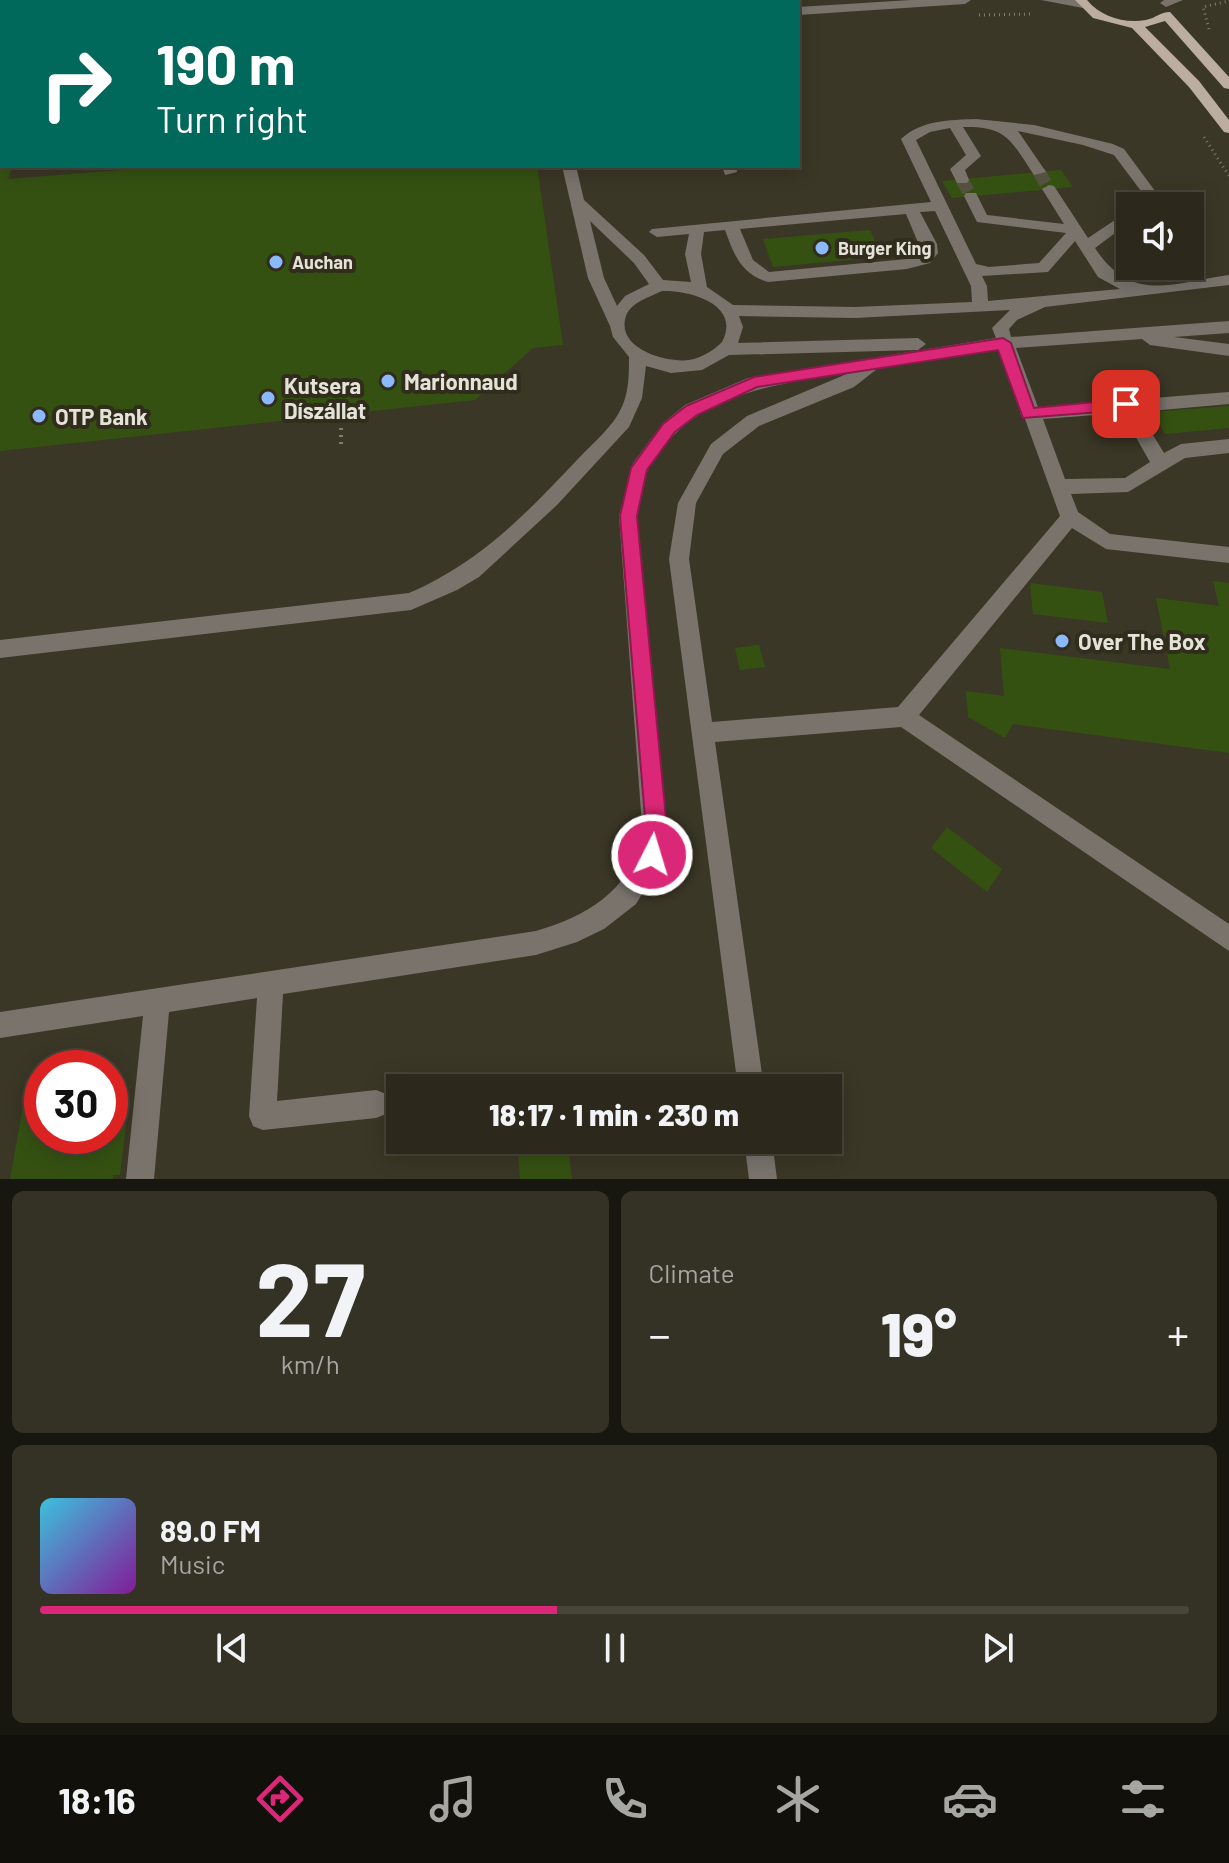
<!DOCTYPE html>
<html lang="en">
<head>
<meta charset="utf-8">
<style>
  :root { --surface:#2c291c; --page:#343125; --text:#f1f3f6; --muted:#a6a6a3; --line:#48453b; --accent:#db2777 }
  body { margin:0; font-family:Barlow,sans-serif; background:var(--page); color:var(--text); height:100vh; display:flex; flex-direction:column; font-size:30px; white-space:nowrap }
  * { box-sizing:border-box; margin:0 }
  p { font-size:26px; color:var(--muted) }
  .icon { flex:none; width:44px; height:44px; fill:none; stroke:currentColor; stroke-width:2; stroke-linecap:round; stroke-linejoin:round }
  .map { position:relative; height:1179px; overflow:hidden }
  .details { display:flex; flex-direction:column; gap:12px; padding:12px; background:#18170f; flex:1 }
  .details>* { flex:none }
  .top-card { position:absolute; left:0px; top:0px; width:800px; height:168px; box-shadow:0 4px 20px #0003,0 0 0 2px var(--line); background:#00695c; color:#fff; overflow:hidden }
  .buttons { position:absolute; left:1116px; top:192px; display:grid; gap:16px }
  .buttons a { display:grid; place-items:center; width:88px; height:88px; border-radius:0px; background:var(--surface); box-shadow:0 4px 20px #0003,0 0 0 2px var(--line); font-size:40px }
  .speed { position:absolute; left:24px; top:1050px; display:flex; gap:16px; font-size:40px; font-weight:700; text-align:center }
  .speed>* { display:grid; place-content:center; width:104px; height:104px; border-radius:50%; background:var(--surface); box-shadow:0 4px 20px #0003,0 0 0 2px var(--line); line-height:1 }
  .speed .limit { border:12px solid #d22; background:#fff; color:#111 }
  .pin { position:absolute; display:grid; place-items:center; width:68px; height:68px; color:#fff; margin:-34px; border-radius:16px; box-shadow:0 4px 12px #0006 }
  .me { position:absolute; width:88px; margin:-44px; rotate:5deg; stroke-linejoin:round; filter:drop-shadow(0 0 6px #0008) }
  .turn { display:flex; align-items:center; gap:28px; height:168px; padding:0 24px; font-size:36px }
  .turn .icon { width:104px; height:104px; stroke-width:2.5 }
  .turn b { display:block; font-size:56px; line-height:68px }
  .big { font-size:60px; font-weight:800; line-height:1.1 }
  .details .tile { flex:1; display:flex; flex-direction:column; justify-content:center; gap:12px; min-width:0; padding:0 28px; border-radius:12px; background:var(--page) }
  .details .dial { align-items:center; gap:0 }
  .dial b { font-size:104px; line-height:1 }
  .song { display:flex; align-items:center; gap:24px }
  .cover { width:96px; height:96px; border-radius:12px; background:linear-gradient(135deg,hsl(190 70% 55%),hsl(290 70% 35%)) }
  .played { height:8px; border-radius:4px; background:linear-gradient(90deg,var(--accent) 45%,var(--line) 45%) }
  .keys { display:flex; justify-content:space-around; direction:ltr }
  .heat { display:flex; justify-content:space-between; align-items:center; font-size:44px; direction:ltr }
  .details .tiles { flex:1; display:grid; gap:12px; grid-template-columns:1fr 1fr }
  .tile:last-child { grid-column:span 2 }
  .trip { position:absolute; left:386px; top:1074px; width:456px; height:80px; border-radius:0px; background:var(--surface); box-shadow:0 4px 20px #0003,0 0 0 2px var(--line); font-weight:800; line-height:80px; text-align:center }
  .dock { display:flex; height:128px; justify-content:space-around; align-items:center; background:#12100b; color:var(--muted) }
  .dock .icon { width:56px; height:56px }
  .dock .selected { color:var(--accent) }
  .dock b { font-size:36px; color:var(--text) }
  .map>svg:first-child { display:block }
  .building { fill:#355112 }
  .lines { fill:none; stroke-linecap:round; stroke-linejoin:round }
  .minor-tunnel { stroke:#545141; stroke-width:13; stroke-dasharray:13 7; stroke-linecap:butt }
  .path-far1 { stroke:#807c6e; stroke-width:3; stroke-dasharray:1 4; stroke-linecap:butt }
  .path { stroke:#807c6e; stroke-width:4; stroke-dasharray:2 5; stroke-linecap:butt }
  .minor { fill:#79736c; fill-rule:evenodd }
  .major { fill:#bbada0; fill-rule:evenodd }
  .route { fill:#db2777; stroke:#8e194d; stroke-width:2 }
  .poi-dot { fill:#8cb9fc; stroke:#312d1d; stroke-width:3 }
  .labels { text-anchor:middle; dominant-baseline:central; stroke-width:8; stroke-linejoin:round; paint-order:stroke }
  .far-poi-label { font-size:18px; font-weight:bold; fill:#e5e3d9; stroke:#312d1d; text-anchor:start }
  .poi-label { font-size:22px; font-weight:bold; fill:#e5e3d9; stroke:#312d1d; text-anchor:start }
</style>
</head>
<body>
<div class="map">
<svg width="1229" height="1179" viewBox="0 0 1229 1179">
  <rect width="100%" height="100%" fill="#3b3726"/>
  <path class="building" d="M0,166H13L8,179L172,166H537L563,345L533,348L475,400L0,451Z
    M1061,170L1073,187L952,198L942,181Z
    M870,230L882,257L773,267L763,239Z
    M1229,406V428L1165,434L1153,412Z
    M1213,581L1229,583V753L1013,724L1005,738L968,717L966,691L1004,696L1000,648L1170,669L1156,598L1219,606Z
    M1030,583L1102,592L1108,623L1033,614Z
    M759,645L765,667L740,670L735,648Z
    M947,827L1002,869L987,892L931,848Z
    M42,1092V1136H110V1128L126,1125L120,1175H113V1179H10L25,1095Z
    M517,1140H567L572,1179H520Z"/>
  <g class="lines">
    <path class="minor-tunnel" d="M1039,172L1049,189
      M962,180L971,196"/>
    <path class="path-far1" d="M69,0H75
      M645,2L675,0
      M979,15L1033,14
      M1209,29L1203,7L1229,1
      M1204,137L1229,176"/>
    <path class="path" d="M341,414V444"/>
    <path class="minor" d="M12,0H24L25,2H11Z
      M302,0H314V2H302Z
      M565,0H577L578,2H566Z
      M707,0H719L720,2H708Z
      M911,0H971L965,4L798,15V7Z
      M1041,0H1079L1089,4L1083,8Z
      M1164,0H1183L1166,7L1160,3Z
      M0,13H2V21H0Z
      M0,68H2V76H0Z
      M976,119L1034,125L1113,144L1124,149L1158,195L1151,206H1136L1144,195L1114,155L1083,145L1018,131L1046,172L1034,175C1011,141 1008,126 963,127L981,156L965,170L969,180L967,183H957L950,169L966,155L950,128L930,132L916,140L976,264L989,267L1039,263L1066,233L977,222L964,196L966,193H976L987,215L1064,224L1042,189L1049,185L1054,186L1088,238L1130,210V222L1095,248C1132,304 1171,283 1229,275V285L1045,307L1017,320L1009,329L1011,337L1229,321V333L1174,337L1229,344V356L1150,345L1142,339L1016,348L1038,407L1229,392V404L1139,412L1164,453L1181,444L1229,439V453L1185,458L1128,492L1071,494L1078,512L1110,534L1229,547V563L1106,549L1072,528L919,715L1229,924V951L901,727L715,742L764,1088H738L669,559L678,503L711,444L747,416L849,373C772,385 692,393 649,468C642,481 641,501 637,516L667,839L657,869L636,904L604,929L577,942L536,955L283,994L277,1101L376,1090L386,1094L390,1104L386,1114L376,1118L263,1130L253,1126L249,1116L257,998L169,1012L154,1179H126L143,1016L0,1038V1012L536,931C587,916 627,892 643,839L619,516L633,463L663,423L685,405L748,378L996,338L992,328L1010,310L855,318L739,316L743,327L738,343L918,338L926,344L918,350L729,355L702,370L671,373L646,366L642,398L629,427L557,505L479,577L457,590L411,610L0,658V640L409,593C479,563 525,515 576,461C589,447 607,432 617,416C629,398 629,377 629,357L613,337L610,326L588,278L562,166H576L584,200L644,255L663,280L691,282L685,254L689,234L657,237L649,232L652,229L931,202L901,139C921,120 950,120 976,119ZM935,211L971,286L972,302L855,307L733,305L707,287L701,254L704,232L725,230C734,255 741,274 768,282L907,269L930,263L938,253L937,244L920,212ZM906,214L922,252L907,259L769,272L753,260L740,229ZM590,221L634,263L649,284L625,296L617,306L604,278ZM1075,241L1098,277L1120,289L988,301L987,286L982,276L1048,272ZM662,291C689,290 742,304 722,342C714,350 702,358 689,360C667,363 615,349 626,316C631,302 650,297 662,291ZM1000,349L1022,411L1020,414L1025,419L1060,516L898,707L712,722L689,559L696,503L723,454L759,426L854,387L877,369ZM1122,413L1150,462L1125,478L1065,479L1043,419Z
      M0,132H2V140H0Z
      M722,166H736L737,172L725,175Z
      M744,1140H772L777,1179H749Z"/>
    <path class="major" d="M1075,0H1087C1101,17 1125,24 1146,20C1156,18 1160,12 1170,12L1229,77V89L1224,88L1165,21L1145,27L1199,81L1229,120V133L1224,132L1189,87L1132,28L1093,18Z"/>
  </g>
  <path class="route" d="M1003,338L1011,343L1034,408L1126,399L1134,404L1126,410L1023,418L998,350L757,387L697,415L675,432L647,470L637,516L666,818L659,863L652,866L644,863L641,855L645,818L620,516L631,468L663,424L686,406L754,377Z"/>
  <g class="poi-dot">
    <circle cx="822" cy="248" r="8"/>
    <circle cx="276" cy="262" r="8"/>
    <circle cx="388" cy="381" r="8"/>
    <circle cx="268" cy="398" r="8"/>
    <circle cx="39" cy="416" r="8"/>
    <circle cx="1062" cy="641" r="8"/>
  </g>
  <g class="labels">
    <g class="far-poi-label">
      <text x="838" y="248">Burger King</text>
      <text x="292" y="262">Auchan</text>
    </g>
    <g class="poi-label">
      <text x="404" y="381">Marionnaud</text>
      <text x="284" y="385">Kutsera<tspan x="284" dy="25">Díszállat</tspan></text>
      <text x="55" y="416">OTP Bank</text>
      <text x="1078" y="641">Over The Box</text>
    </g>
  </g>
</svg>
<div class="buttons">
<a><svg class="icon" aria-label="sound" viewBox="0 0 24 24"><path d="M4 9h4l5-4v14l-5-4H4zM17 9q2 3 0 6"/></svg></a>
</div>
<div class="speed"><div class="limit">30</div></div>
<div class="pin" style="left:1126px;top:404px;background:#d93025"><svg class="icon" aria-label="arrive" viewBox="0 0 24 24"><path d="M6 21V4h12l-3 4 3 4H6"/></svg></div>
<svg class="me" style="left:652px;top:855px" viewBox="-20 -20 40 40"><circle r="17" fill="#db2777" stroke="#fff" stroke-width="3"/><path d="M0-11L8 9 0 5-8 9z" fill="#fff"/></svg>
<div class="trip">18:17 · 1 min · 230 m</div>
<div class="top-card">
<div class="turn"><svg class="icon" aria-label="right" viewBox="0 0 24 24"><path d="M7 20v-9h11M14 6l5 5-5 5"/></svg><div><b>190 m</b>Turn right</div></div>
</div>
</div>
<section class="details">
<div class="tiles">
<div class="tile dial"><b>27</b><p>km/h</p></div>
<div class="tile"><p>Climate</p>
<div class="heat"><a>−</a><b class="big">19°</b><a>+</a></div>
</div>
<div class="tile">
<div class="song"><i class="cover"></i><div><b>89.0 FM</b><p>Music</p></div></div>
<div class="played"></div>
<div class="keys"><svg class="icon" aria-label="previous" viewBox="0 0 24 24"><path d="M18 5L8 12l10 7zM5 5v14"/></svg><svg class="icon" aria-label="pause" viewBox="0 0 24 24"><path d="M8 5v14M16 5v14"/></svg><svg class="icon" aria-label="next" viewBox="0 0 24 24"><path d="M6 5l10 7-10 7zM19 5v14"/></svg></div>
</div>
</div>
</section>
<nav class="dock">
<b>18:16</b>
<svg class="icon selected" aria-label="directions" viewBox="0 0 24 24"><path d="M12 3l9 9-9 9-9-9zM9 14v-3h6M13 9l2 2-2 2"/></svg>
<svg class="icon" aria-label="music" viewBox="0 0 24 24"><path d="M9 18V5l10-2v13"/><circle cx="6" cy="18" r="3"/><circle cx="16" cy="16" r="3"/></svg>
<svg class="icon" aria-label="phone" viewBox="0 0 24 24"><path d="M5 4h4l2 5-3 2q2 4 5 5l2-3 5 2v4C11 20 4 13 5 4z"/></svg>
<svg class="icon" aria-label="climate" viewBox="0 0 24 24"><path d="M12 3v18M4 7l16 10M4 17L20 7"/></svg>
<svg class="icon" aria-label="car" viewBox="0 0 24 24"><path d="M5 17H2v-5l4-1 3-4h7l3 4 3 1v5h-3M9 17h6M6 11h13"/><circle cx="7" cy="17" r="2"/><circle cx="17" cy="17" r="2"/></svg>
<svg class="icon" aria-label="filters" viewBox="0 0 24 24"><path d="M4 7h16M4 17h16"/><circle cx="9" cy="7" r="2"/><circle cx="15" cy="17" r="2"/></svg>
</nav>
</body>
</html>
